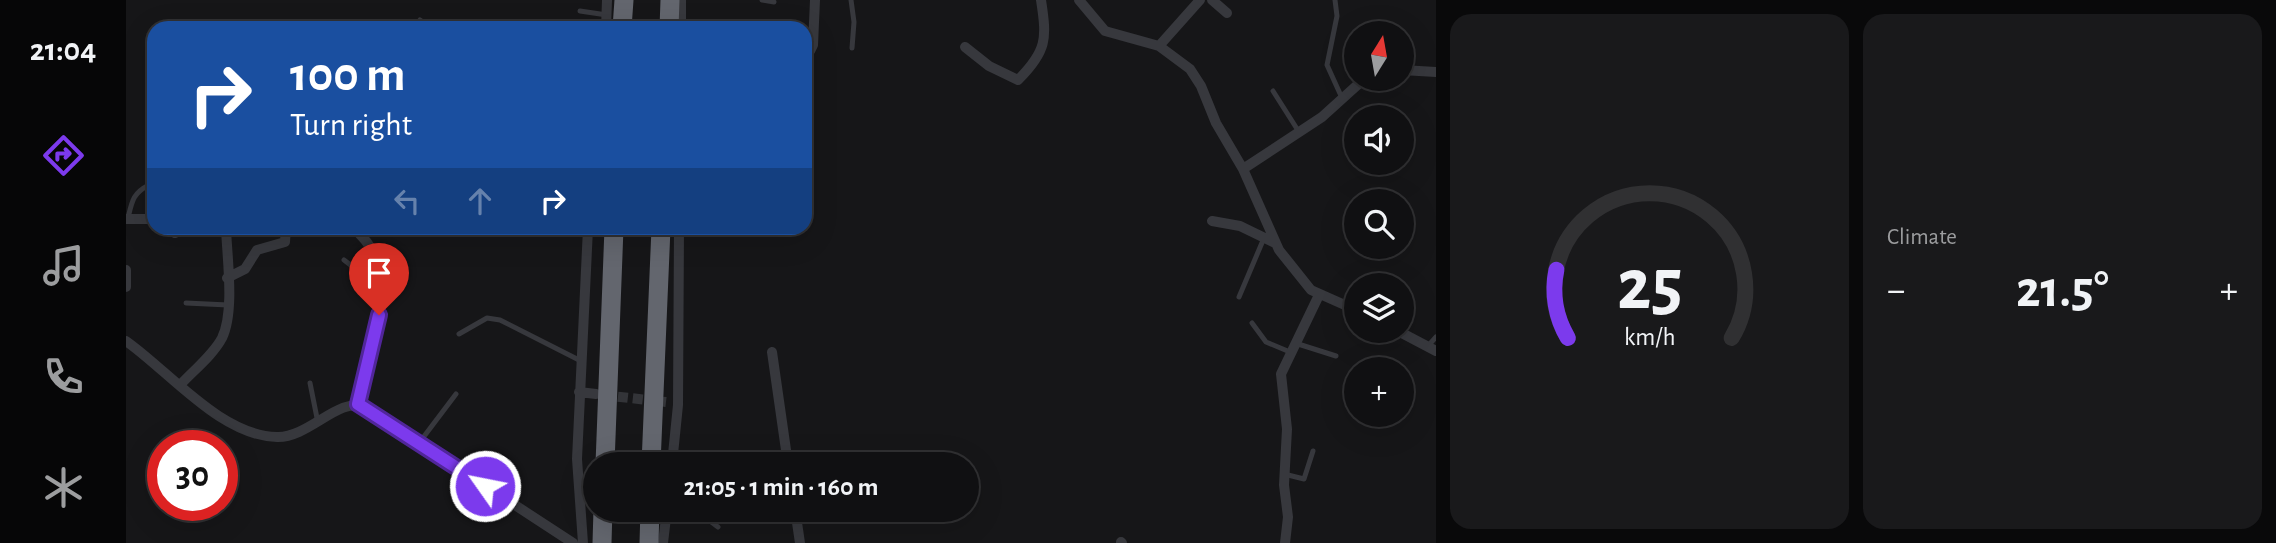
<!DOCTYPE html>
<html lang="en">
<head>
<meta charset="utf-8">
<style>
  :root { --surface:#101012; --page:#19191b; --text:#f1f3f6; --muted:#9c9d9f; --line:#303032; --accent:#7c3aed }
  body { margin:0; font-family:"Alegreya Sans",sans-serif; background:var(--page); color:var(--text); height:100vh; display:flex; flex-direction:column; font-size:26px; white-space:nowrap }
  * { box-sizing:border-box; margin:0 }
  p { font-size:23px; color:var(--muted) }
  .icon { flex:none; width:38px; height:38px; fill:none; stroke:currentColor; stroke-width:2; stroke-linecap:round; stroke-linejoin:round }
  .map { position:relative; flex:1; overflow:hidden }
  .panel { display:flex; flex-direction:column; gap:14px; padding:14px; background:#09090a; width:840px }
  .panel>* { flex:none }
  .guide { position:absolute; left:21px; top:21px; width:665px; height:214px; border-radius:21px; box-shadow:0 7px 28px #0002,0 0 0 2px var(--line); background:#1a4fa0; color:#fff; overflow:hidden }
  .needle { width:46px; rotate:11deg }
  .controls { position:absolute; left:1218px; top:21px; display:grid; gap:14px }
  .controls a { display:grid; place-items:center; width:70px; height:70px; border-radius:50%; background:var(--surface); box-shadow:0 7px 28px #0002,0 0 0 2px var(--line); font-size:35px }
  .speed { position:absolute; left:21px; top:430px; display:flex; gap:14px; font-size:35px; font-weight:700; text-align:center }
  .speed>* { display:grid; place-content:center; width:91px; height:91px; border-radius:50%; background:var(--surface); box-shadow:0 7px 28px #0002,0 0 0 2px var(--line); line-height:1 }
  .speed .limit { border:10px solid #d22; background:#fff; color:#111 }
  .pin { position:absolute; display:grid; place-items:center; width:60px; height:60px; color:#fff; margin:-72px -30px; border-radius:50% 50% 50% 0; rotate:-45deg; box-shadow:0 0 7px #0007 }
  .pin .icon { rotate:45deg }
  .me { position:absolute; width:77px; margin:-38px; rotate:303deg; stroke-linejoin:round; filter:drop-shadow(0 0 5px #0008) }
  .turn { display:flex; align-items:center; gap:24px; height:147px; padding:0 28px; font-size:32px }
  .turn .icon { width:91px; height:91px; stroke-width:2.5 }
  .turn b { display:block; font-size:49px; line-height:60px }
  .lanes { display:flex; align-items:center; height:66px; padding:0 28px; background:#0003; justify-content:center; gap:35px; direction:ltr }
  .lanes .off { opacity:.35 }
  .big { font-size:52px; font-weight:600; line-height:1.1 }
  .panel .card { flex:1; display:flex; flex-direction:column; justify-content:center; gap:10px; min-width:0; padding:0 24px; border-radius:21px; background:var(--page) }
  .panel .dial { align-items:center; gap:0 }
  .dial svg { height:182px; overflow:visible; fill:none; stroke:var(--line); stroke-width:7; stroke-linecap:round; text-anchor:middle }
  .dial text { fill:var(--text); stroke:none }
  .heat { display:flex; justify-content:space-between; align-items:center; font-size:38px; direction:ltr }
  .panel .tiles { flex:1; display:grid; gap:14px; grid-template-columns:repeat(2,1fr) }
  .trip { position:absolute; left:457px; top:452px; width:396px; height:70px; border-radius:35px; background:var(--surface); box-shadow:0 7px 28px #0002,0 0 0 2px var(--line); font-weight:600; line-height:70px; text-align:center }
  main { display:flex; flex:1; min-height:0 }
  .menu { display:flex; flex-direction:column; width:126px; justify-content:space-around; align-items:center; background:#060607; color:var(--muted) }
  .menu .icon { width:49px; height:49px }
  .menu .on { color:var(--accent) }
  .menu b { font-size:32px; color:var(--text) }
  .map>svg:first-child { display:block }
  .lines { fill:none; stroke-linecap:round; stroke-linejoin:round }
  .minor-tunnel { stroke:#333438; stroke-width:10; stroke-dasharray:10 5; stroke-linecap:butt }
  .service { stroke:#37383d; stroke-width:5 }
  .minor { stroke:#37383d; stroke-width:10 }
  .motorway { stroke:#63666e; stroke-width:19 }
  .route-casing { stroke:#51269a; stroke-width:18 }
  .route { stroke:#7c3aed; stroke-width:12 }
</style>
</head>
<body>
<main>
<nav class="menu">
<b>21:04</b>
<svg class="icon on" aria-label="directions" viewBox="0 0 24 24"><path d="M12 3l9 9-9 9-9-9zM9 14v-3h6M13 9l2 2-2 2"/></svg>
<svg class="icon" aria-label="music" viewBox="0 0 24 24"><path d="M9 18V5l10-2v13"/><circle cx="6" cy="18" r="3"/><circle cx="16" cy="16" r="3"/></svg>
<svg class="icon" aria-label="phone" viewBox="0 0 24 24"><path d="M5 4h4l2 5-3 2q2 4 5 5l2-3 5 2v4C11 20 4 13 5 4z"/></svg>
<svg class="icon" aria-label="climate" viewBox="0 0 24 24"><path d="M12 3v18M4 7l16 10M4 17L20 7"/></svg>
</nav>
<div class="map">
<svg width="1310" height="543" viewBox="0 0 1310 543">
  <rect width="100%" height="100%" fill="#161618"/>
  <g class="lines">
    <path class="minor-tunnel" d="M477,395L540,402"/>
    <path class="service" d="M636,0L648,2
      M725,0L728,22L726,48
      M1209,0L1211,16L1201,65L1216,98
      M454,11L481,15
      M294,20L305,28
      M1147,91L1173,132
      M2,218C6,201 7,193 23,185
      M218,260L231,270L253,276
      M1113,297L1138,238
      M60,303L102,305
      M1126,323L1140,342L1164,352
      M333,334L361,318L374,320L455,361
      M1169,343L1210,356
      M1302,346L1310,337
      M184,383L192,423
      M293,443L330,394
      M1158,474L1178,479L1187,451
      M568,509L592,527"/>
    <path class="minor" d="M953,0L979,31L1033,46L1064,69L1075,86L1090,123L1117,169L1153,250L1185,290L1230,310
      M1086,0L1101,13
      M480,28L481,0
      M555,28V0
      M1033,46L1074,0
      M839,47L863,66L892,80C921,51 921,39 915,0
      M679,51H684L687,45L689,0
      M1276,70L1310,72
      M1117,169L1196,117L1238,79
      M0,219H28
      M1086,221L1114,226L1147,242
      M48,228L49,233
      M227,228C281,271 245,347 232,404
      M0,270V287
      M101,278L119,269L131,250L159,242L160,228
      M1272,331L1310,351
      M0,341C44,372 95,436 151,437C183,438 213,396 239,407L447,543
      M646,352L662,464
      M55,384C68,370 87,355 96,338C109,311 101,258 100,228
      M453,392L470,394
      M546,464L552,405L553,228
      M669,509L674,543
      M995,542L996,543
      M457,543L451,459L462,228
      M537,543L541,509
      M1159,543L1162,517L1158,485L1161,429L1155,374L1193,295"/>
    <path class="motorway" d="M496,28L498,0
      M543,28L544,0
      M479,464L488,228
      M525,464L535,228
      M476,543L477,509
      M523,543L524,509"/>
  </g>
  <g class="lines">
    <g class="route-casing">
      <path id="route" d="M253,315L232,404L359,486"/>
    </g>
    <use href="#route" class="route"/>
  </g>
</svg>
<div class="controls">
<a><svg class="needle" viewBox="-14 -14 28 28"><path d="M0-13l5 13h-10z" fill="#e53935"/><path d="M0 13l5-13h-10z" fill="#9c9d9f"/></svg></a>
<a><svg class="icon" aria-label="sound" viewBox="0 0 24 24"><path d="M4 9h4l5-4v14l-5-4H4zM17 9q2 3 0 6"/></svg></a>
<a><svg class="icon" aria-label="search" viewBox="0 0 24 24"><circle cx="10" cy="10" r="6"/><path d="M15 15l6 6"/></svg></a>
<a><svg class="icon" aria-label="layers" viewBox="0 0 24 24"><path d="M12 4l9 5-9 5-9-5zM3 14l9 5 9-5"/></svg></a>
<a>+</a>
</div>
<div class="speed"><div class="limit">30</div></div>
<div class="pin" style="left:253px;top:315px;background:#d93025"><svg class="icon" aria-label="arrive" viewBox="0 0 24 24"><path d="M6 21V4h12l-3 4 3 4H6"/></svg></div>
<svg class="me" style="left:359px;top:486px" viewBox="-20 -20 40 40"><circle r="17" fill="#7c3aed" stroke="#fff" stroke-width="3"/><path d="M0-11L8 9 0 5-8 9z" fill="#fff"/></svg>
<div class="trip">21:05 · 1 min · 160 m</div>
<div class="guide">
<div class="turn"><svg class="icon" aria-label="right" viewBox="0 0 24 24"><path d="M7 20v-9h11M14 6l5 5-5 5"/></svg><div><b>100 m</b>Turn right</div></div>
<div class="lanes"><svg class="icon off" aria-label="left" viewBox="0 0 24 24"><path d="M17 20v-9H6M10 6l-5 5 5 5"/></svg><svg class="icon off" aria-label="ahead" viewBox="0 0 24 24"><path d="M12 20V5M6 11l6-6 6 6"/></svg><svg class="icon" aria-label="right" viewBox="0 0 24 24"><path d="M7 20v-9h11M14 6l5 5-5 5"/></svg></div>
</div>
</div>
<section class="panel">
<div class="tiles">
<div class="card dial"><svg viewBox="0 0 100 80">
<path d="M14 69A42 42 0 1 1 86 69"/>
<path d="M14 69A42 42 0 0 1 9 39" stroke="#7c3aed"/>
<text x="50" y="56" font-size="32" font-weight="700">25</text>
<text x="50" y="72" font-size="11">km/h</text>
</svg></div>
<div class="card"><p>Climate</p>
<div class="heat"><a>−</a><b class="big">21.5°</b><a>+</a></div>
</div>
</div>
</section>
</main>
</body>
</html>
